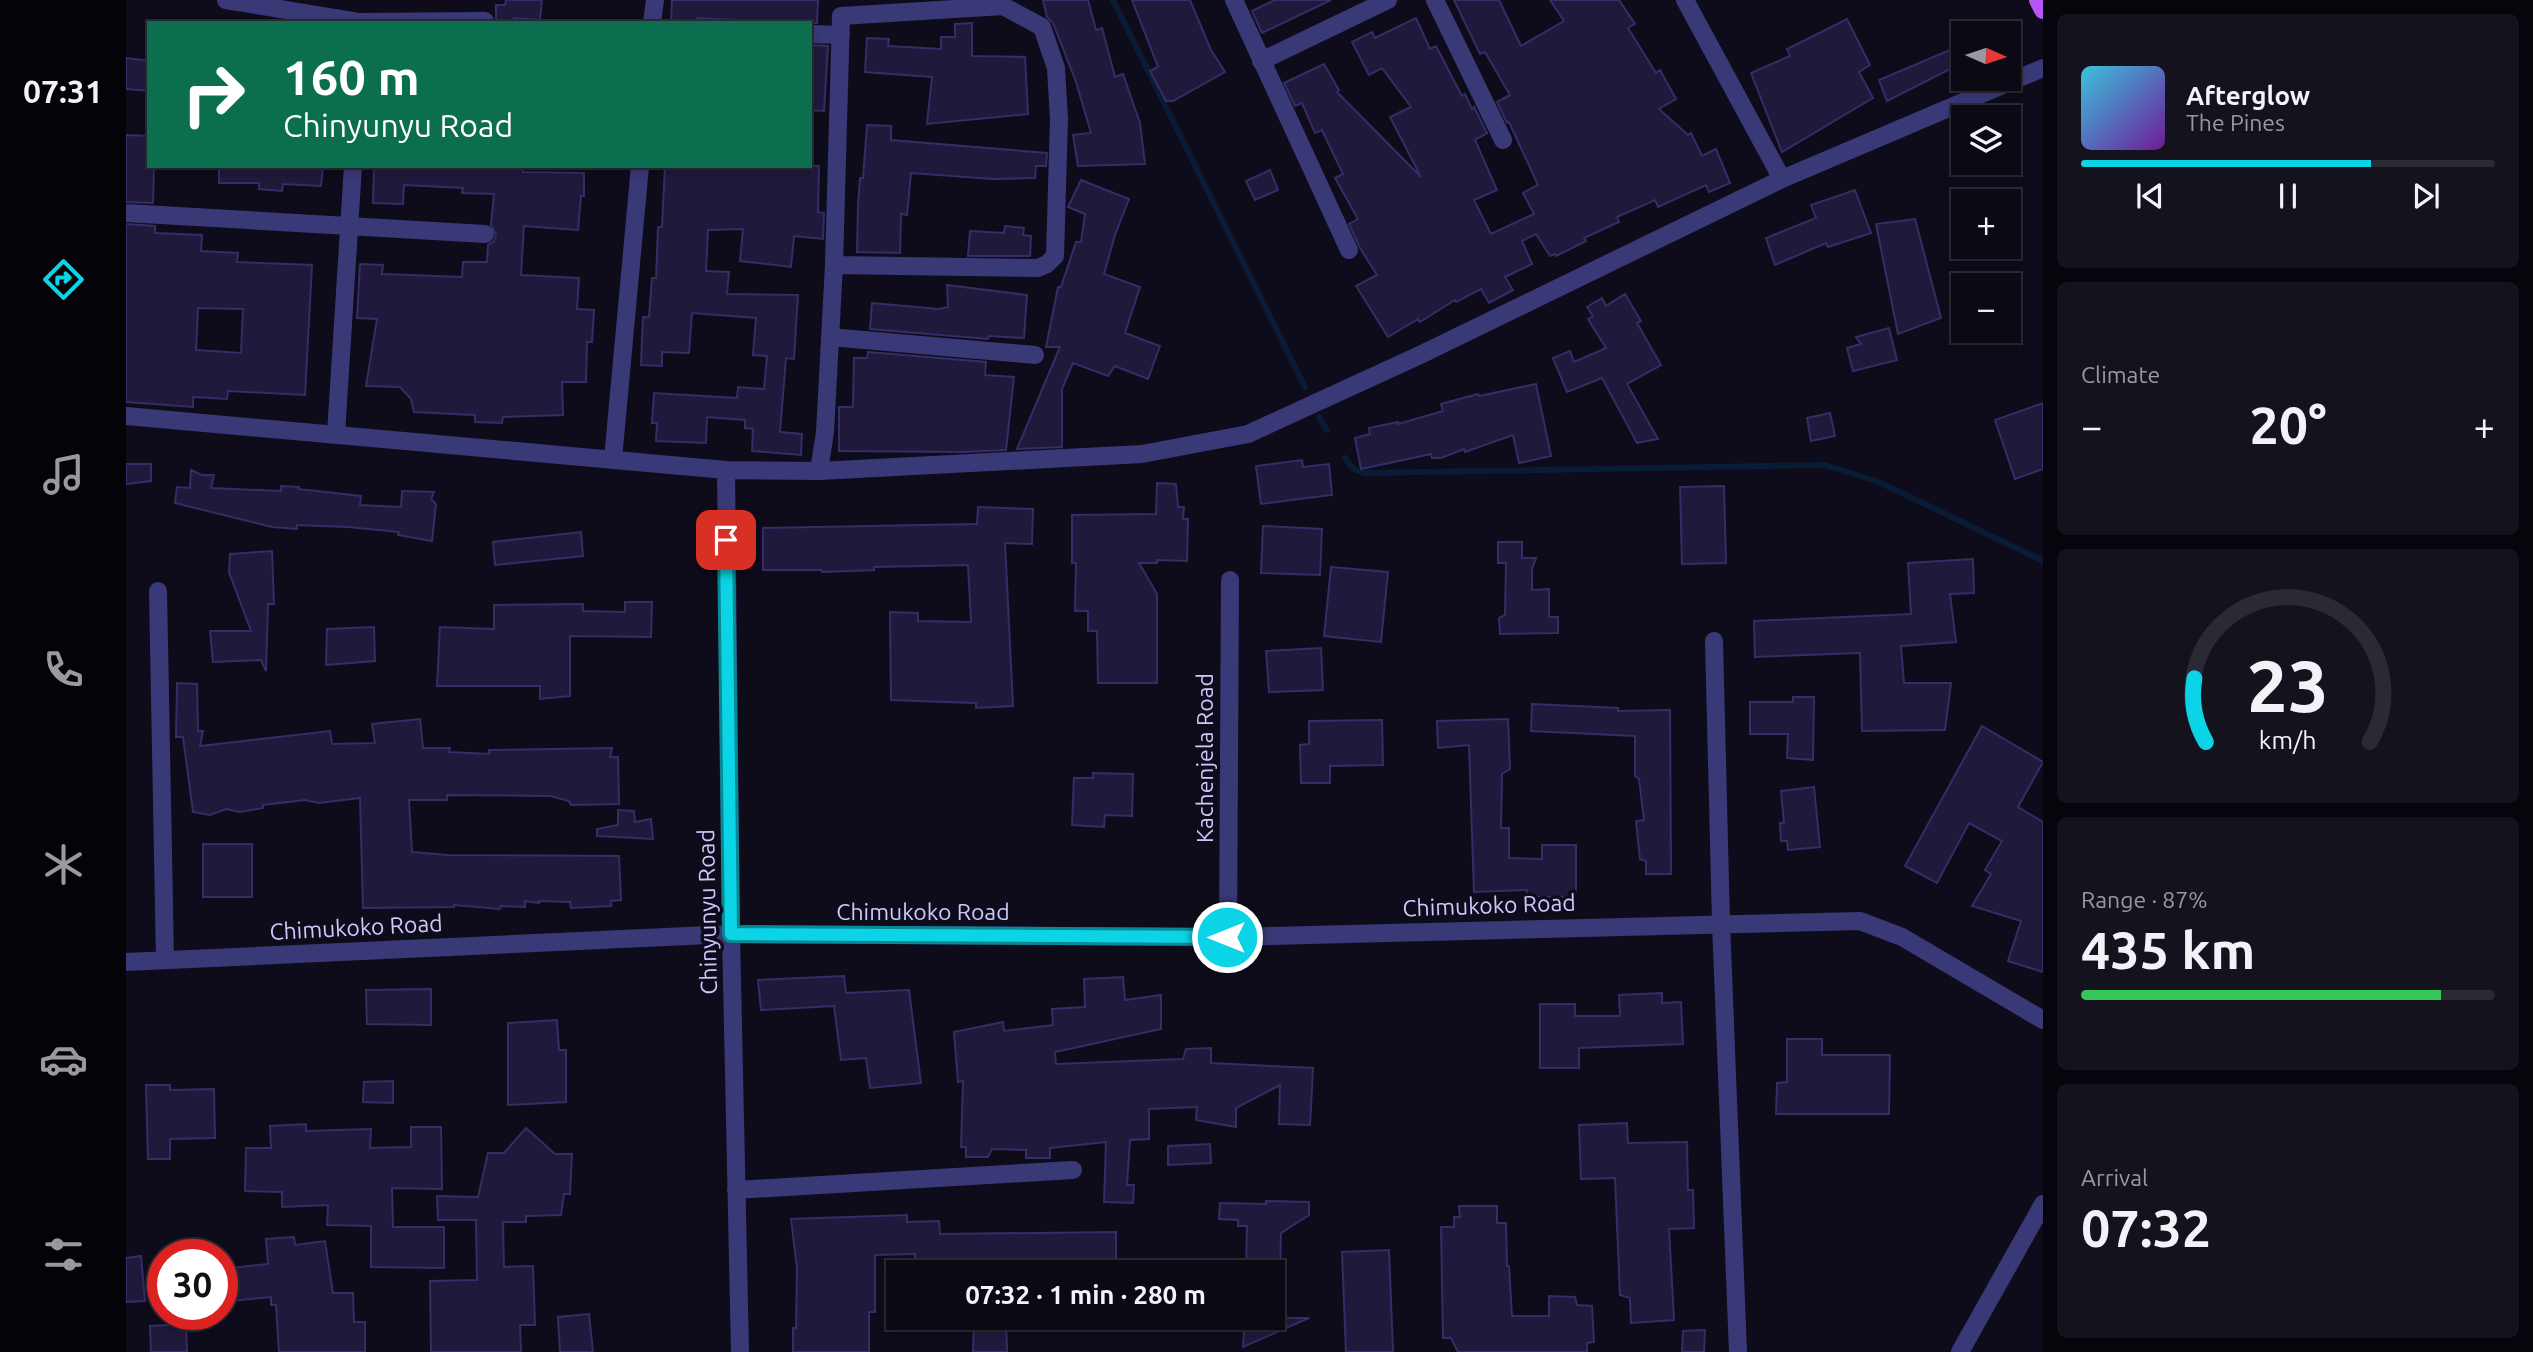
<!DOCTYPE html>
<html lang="en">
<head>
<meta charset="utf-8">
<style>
  :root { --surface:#0a0914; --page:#13121d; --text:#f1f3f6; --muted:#999aa0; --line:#2a2a34; --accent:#0bd4e6 }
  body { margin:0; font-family:Ubuntu,sans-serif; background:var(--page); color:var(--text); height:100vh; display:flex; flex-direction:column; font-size:26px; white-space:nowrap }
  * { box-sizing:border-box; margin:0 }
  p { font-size:23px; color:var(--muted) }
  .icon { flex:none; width:38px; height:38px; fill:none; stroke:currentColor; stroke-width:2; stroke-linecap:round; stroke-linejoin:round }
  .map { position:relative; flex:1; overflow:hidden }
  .side { display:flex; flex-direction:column; gap:14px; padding:14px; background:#06050b; width:490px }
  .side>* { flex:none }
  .top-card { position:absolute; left:21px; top:21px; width:665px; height:147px; border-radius:0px; box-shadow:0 4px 10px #0003,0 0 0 2px var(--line); background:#0b6e4f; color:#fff; overflow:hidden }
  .needle { width:46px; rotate:93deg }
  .buttons { position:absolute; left:1825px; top:21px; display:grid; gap:14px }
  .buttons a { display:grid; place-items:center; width:70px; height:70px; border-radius:0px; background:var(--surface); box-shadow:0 4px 10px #0003,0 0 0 2px var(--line); font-size:35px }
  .speed { position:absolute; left:21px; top:1239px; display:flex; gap:14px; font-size:35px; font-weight:700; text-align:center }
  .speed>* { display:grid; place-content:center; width:91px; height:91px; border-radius:50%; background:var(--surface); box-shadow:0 4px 10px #0003,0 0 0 2px var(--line); line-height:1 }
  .speed .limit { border:10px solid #d22; background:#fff; color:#111 }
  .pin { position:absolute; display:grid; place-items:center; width:60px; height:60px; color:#fff; margin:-30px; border-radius:14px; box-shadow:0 4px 10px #0006 }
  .me { position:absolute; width:77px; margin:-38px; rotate:270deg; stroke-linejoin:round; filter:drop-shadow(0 0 5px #0008) }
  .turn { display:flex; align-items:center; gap:24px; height:147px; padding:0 21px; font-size:32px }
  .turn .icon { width:91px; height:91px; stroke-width:2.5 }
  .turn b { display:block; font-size:49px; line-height:60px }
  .big { font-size:52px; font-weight:700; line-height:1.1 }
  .side .widget { flex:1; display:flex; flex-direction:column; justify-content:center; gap:10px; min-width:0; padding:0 24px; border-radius:10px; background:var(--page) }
  .side .dial { align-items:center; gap:0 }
  .dial svg { height:182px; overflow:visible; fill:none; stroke:var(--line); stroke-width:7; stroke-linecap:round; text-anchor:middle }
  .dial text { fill:var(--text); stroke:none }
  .song { display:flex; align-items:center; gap:21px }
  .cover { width:84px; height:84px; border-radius:10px; background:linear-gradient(135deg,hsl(190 70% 55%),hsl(280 70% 35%)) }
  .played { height:7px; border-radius:4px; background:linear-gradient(90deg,var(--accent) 70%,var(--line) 70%) }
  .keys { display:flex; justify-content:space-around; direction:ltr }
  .heat { display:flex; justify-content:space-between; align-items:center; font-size:38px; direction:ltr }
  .charge { height:10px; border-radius:5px; background:linear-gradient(90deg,#34c759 87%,var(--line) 0) }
  .trip { position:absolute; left:760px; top:1260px; width:399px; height:70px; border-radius:0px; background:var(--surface); box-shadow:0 4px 10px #0003,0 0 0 2px var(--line); font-weight:700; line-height:70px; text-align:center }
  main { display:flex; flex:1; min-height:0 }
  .menu { display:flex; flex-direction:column; width:126px; justify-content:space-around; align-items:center; background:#040408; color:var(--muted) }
  .menu .icon { width:49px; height:49px }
  .menu .selected { color:var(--accent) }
  .menu b { font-size:32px; color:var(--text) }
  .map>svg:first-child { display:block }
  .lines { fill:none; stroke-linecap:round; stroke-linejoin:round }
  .stream { stroke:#0a1b35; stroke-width:6 }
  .building { fill:#1f193b; stroke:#362c66; stroke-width:2; fill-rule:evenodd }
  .minor { stroke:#3a3978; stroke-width:18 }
  .primary { stroke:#b855f7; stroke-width:18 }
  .route-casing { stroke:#078a96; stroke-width:18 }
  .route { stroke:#0bd4e6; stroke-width:12 }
  .labels { text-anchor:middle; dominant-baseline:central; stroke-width:7; stroke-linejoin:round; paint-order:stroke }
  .street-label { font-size:23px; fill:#cdc8fd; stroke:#0e0c1b }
</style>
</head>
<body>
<main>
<nav class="menu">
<b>07:31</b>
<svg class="icon selected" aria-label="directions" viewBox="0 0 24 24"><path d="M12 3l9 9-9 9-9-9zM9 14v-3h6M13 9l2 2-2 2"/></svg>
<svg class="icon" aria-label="music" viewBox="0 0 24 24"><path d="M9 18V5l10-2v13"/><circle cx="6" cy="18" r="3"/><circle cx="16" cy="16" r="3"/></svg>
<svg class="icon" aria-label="phone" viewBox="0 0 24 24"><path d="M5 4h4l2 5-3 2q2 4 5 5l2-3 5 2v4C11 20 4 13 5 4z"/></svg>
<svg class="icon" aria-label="climate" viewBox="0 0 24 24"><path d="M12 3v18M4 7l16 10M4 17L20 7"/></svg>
<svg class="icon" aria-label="car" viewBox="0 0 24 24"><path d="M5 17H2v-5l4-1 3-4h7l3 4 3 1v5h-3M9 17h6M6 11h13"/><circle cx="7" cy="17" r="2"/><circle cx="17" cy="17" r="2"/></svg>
<svg class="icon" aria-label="filters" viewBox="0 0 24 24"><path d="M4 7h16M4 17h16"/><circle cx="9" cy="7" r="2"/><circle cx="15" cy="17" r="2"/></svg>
</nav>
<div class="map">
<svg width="1917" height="1352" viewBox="0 0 1917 1352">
  <rect width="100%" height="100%" fill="#0e0c1b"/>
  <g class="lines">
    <path class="stream" d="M987,0L1179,387
      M1193,417L1201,430
      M1219,458L1227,469L1239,473L1699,465L1753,482L1917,561"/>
  </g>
  <path class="building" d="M380,0H416L414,20L388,18L387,22L370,21V5H379Z
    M546,0H692L691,23H630V21L571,18V22L545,21Z
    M917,0H962L970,30L976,28L989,77L997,74L1014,123L1019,164L952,166L947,135L965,133L950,82L927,23L921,17Z
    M1006,0H1064L1085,50L1099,72L1047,101H1040L1024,71L1032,67Z
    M1149,0H1205L1136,33L1126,11Z
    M1328,0H1373L1395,46L1438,21L1424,0H1493L1509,24L1502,28L1530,73L1534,70L1550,99L1533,109L1562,135L1565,133L1576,156L1590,149L1604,183L1583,192L1580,185L1532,207L1529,200L1491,217L1493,222L1458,238L1460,241L1430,256L1429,254L1424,256L1410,234L1396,241L1406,264L1379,277L1387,290L1363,303L1355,289L1330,302L1329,300L1294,322L1292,319L1262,337L1230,286L1251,275L1234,248L1223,224L1232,219L1209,178L1217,174L1196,130L1189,133L1176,103L1169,106L1158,83L1198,64L1213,90L1211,92L1295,177L1264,117L1285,107L1256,68L1243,75L1226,42L1246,32L1249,38L1290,18L1304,49L1310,46L1336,96L1339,94L1346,109L1348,107L1361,133L1349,140L1371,190L1348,200L1365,234L1408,214L1397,193L1412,185L1383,122L1381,123L1371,102L1384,95L1359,52L1354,54Z
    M1721,19L1744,65L1733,72L1747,98L1656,152L1625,73L1664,56L1661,49Z
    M846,23V56L899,57L902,114L801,124L806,77L739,72L741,38L763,39L762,46L815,49V37H829V24Z
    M1838,44V62L1761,101L1753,80Z
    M684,45L702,46L698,111L684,110Z
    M0,58L23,61V91L0,89Z
    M741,125L765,126V140L921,153L920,166H910L909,178L867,179L785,173L781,215L775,214L774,253L731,252L732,205L734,178H737Z
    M0,135L23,136V166H28L27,203L0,202Z
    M93,166H197L195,186L157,184L156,191L133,189V183H93Z
    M248,166H397V172L458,173V196H455L452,230L398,226L395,275L453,278L451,309L468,310L466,342H461L460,382H436L437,415L377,417L376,423L349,422V415L288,412L285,399L274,387L240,386L251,319L231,318L234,264L257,265L256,274L336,277L337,262H361L362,245L368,241L370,234L365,225L368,194L336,193L337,188L278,185L277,204L247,203Z
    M539,166H693L692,212L698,213L697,239L668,236L665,267L614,261L617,229L582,230L580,271L603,272L601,294L672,295L668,359L660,358L654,432L676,434L675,455L626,451L627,429L619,428V420L581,417L580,443L530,441L531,423H526L528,393L611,398L612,387L638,389L641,356L627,355L630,318L566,313L563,353L536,352V366L515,365L517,317H523L526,278H530L532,227H536Z
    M1144,170L1152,190L1129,200L1120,181Z
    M955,180L1003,199L989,235L978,274L1014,287L999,333L1034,346L1022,379L989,366L982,376L947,363L936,389V447L891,449L934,347H920L932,287H935L950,242H955L959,214L942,207Z
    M1729,190L1745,233L1702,247L1700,243L1649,265L1640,238L1690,218L1685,205Z
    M1789,219L1815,318L1772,334L1750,224Z
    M0,224L29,226V233L76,235L75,251L112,253L111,262L186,265L179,395L102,391L101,399L67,397V407L0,402ZM72,308L117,309L115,353L70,350Z
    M879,226L898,228L897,235L905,236L904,256H842L844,231L878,233Z
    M821,285L901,295L898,338L863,336L862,339L744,329L746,303L813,309L822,307Z
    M1499,294L1515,321L1511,323L1535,365L1501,384L1532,439L1511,443L1476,378L1441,392L1427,358L1444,351L1448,362L1480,348L1462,319L1467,316L1461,307L1476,298L1480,306Z
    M1763,328L1771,360L1727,371L1721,348L1735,344L1730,337Z
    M742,352L860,362L859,375L888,377L880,450L837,452L713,451V407H727L728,358H741Z
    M1410,384L1425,456L1393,463L1387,435L1339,452L1338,449L1315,458H1306L1305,454L1235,469L1229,438L1244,434L1243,428L1272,422V424L1317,411L1315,404L1352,394L1353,396Z
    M1917,403V469L1889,479L1869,420Z
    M1704,413L1709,436L1685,441L1681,418Z
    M1176,460L1177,467L1203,464L1206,495L1135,504L1130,466Z
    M0,464H25V481L0,484Z
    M65,470L76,475H88L85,488L155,491V486L173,487L172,489L235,496L234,505L275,507L276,491L308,492L305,499L310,504L306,541L272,535L273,532L222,527L171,525V529L146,527L49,503L51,487L64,488Z
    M1031,483L1050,484L1052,507H1058L1057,519H1062L1061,561L1031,560V563H1013L1031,594V683H972L971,631H962V611H949L950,563H946V515L1030,514Z
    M1598,486L1600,563L1556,564L1554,487Z
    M852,507L907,509L906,544L879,543L887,706L850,708V703L765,700L764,612L792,613V621L845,622L842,565L748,567V570L696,572L695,570H637V528L851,524Z
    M1137,526L1196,529L1194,575L1135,573Z
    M455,532L457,556L369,565L367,542Z
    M1372,542H1396V558H1410L1406,569V590L1423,589V617H1432V633L1374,634L1373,618L1379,615L1380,563H1372Z
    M146,551L148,604H142L140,671L135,660L87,662L84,631H125L103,572L104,554Z
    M1847,559L1848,593L1824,594L1830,642L1775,646L1778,683H1825L1819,730L1736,731L1734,653L1629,657L1628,621L1785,614L1782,563Z
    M1205,567L1262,572L1255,642L1198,636Z
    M499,602H526L525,637L444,636V696L414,699V686H311L314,627L368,629V605L457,604V611L499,612Z
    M248,627L249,661L200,665L201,629Z
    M1195,648L1197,690L1143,692L1140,651Z
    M51,683L71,684L72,731H77L74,746L204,731L206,744L249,743L246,724L294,719L297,748H324L323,752L363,754V750L486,748L484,757H492L493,804L445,805L443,801L424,796L321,795V800H283L286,852L322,855L493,856L495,900L485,901V906L445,908L444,902L413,901V903L399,901V907L375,906L374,909L328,905V907L237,908L234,798L193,803L179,800L137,805V808L114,812L100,809L84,815L67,812L57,737H50Z
    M1667,697H1688L1687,760L1661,758L1662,734H1624V702H1667Z
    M1406,704L1492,708V711L1544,710L1545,874H1520V861L1514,859L1510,821L1518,820L1513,779L1509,776V736L1405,731Z
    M1382,719L1384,769L1376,774L1375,828H1383V858L1416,859V845H1450V897H1401V890L1348,892L1343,745L1312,748L1311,721Z
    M1256,720L1257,765L1204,766V783H1175L1174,745L1183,744V721Z
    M1856,726L1917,762L1892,807L1917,822V972L1882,961L1895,921L1846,906L1865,874L1859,870L1876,841L1843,823L1811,883L1779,866Z
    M967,773L1007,774L1006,816L979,815L978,827L946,825L948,778H967Z
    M1688,787L1694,847L1662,850L1661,841H1655L1654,823H1658L1655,791Z
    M492,810L508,811L509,822L525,819L527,839L471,836V829L492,825Z
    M77,844H126V897H77Z
    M718,976L720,993L783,990L795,1083L744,1088L740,1058L715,1060L708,1006L635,1010L632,980Z
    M997,977L999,1000L1035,995V1029L929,1052L930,1064L1057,1059L1060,1049L1085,1048V1063L1187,1068L1184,1125L1153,1124L1154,1085L1110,1108V1127L1070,1120L1071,1107L1023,1109V1139L1004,1140L1001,1185H1008L1007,1203L978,1202L980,1142L924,1148V1158H900V1150L866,1149L862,1157H840V1147H835L837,1081L832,1082L828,1032L877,1022L878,1031L927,1025L926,1009L959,1007L958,979Z
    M305,989V1025L241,1024L240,990Z
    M1536,993V1003L1555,1002L1557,1044L1453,1048V1068H1414V1004H1449V1016H1494L1493,995Z
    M431,1020L433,1050H440V1102L382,1105V1023Z
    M1661,1039H1696V1055H1764L1763,1114H1650L1651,1083L1661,1082Z
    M267,1081V1103L237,1102L238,1082Z
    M20,1085H44V1090L88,1089L89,1138L44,1139V1159H22Z
    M1501,1123L1502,1143L1561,1142L1562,1190H1567L1568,1228L1543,1229L1548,1320L1505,1323L1504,1298L1494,1295L1489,1178L1455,1179L1453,1125Z
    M180,1124V1131L245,1129L244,1148L285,1147V1127H315L316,1189L266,1188L267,1227H318V1268L245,1267V1226L201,1225L202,1205L156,1207V1192L119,1191L120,1148H145L144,1126Z
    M400,1128L429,1154H446L444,1194H438L435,1215L400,1216V1222H377L378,1267L407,1266L409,1325H394L395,1352H305L304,1281L351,1280L350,1220H312L311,1196L352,1197L362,1153H378Z
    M1084,1144L1085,1163L1042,1165V1146Z
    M1140,1201L1183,1202V1215L1155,1233L1154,1272H1120L1121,1226H1112V1220L1093,1219L1094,1203L1140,1204Z
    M1333,1206H1371V1223H1380L1381,1266H1383L1386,1316H1423V1296L1449,1297L1451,1305L1466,1306L1468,1342L1461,1343V1352H1332L1325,1338H1317L1315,1227H1328V1217H1334Z
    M781,1215V1222L813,1221L814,1234L990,1232V1271L872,1272V1262L806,1263V1272H789V1254L749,1255V1312H743V1352H667V1328H670L671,1268L665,1219Z
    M168,1237L169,1245L199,1241L207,1293H227L228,1322H239V1352H153L150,1305H145V1297L96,1302V1269L142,1264L140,1239Z
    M1263,1250L1267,1352H1220L1216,1252Z
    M15,1256L19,1301L0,1302V1258Z
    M463,1314L467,1352H434L432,1317Z
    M848,1318H880L881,1352H847Z
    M1119,1318H1183L1117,1347Z
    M60,1324L61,1352H25L24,1326Z
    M1579,1330L1578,1352H1556L1557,1331Z"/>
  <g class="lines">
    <path class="minor" d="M100,0L232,22L359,21
      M1108,0L1223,250
      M1309,0L1377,140
      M1559,0L1656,179
      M526,23L529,0
      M684,34L715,35
      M1135,61L1262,0
      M0,213L359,234
      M704,337L909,355
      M0,416L600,470L693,471L1016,454L1122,434L1294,355L1656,179L1917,68
      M210,434L227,166
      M487,459L514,166
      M600,470L605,934L614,1352
      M693,471L699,432L708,265L715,16L877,6L916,27L930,68L933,119L929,256L921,264L912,268L708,265
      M32,591L39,960
      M1588,641L1595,923L1612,1352
      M1102,937L1104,580
      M0,962L605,934L1102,937L1734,921L1776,937L1917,1020
      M610,1190L947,1170
      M1834,1352L1917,1204"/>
    <path class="primary" d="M1912,0L1917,10"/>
  </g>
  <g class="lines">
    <g class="route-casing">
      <path id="route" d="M600,540L605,934L1101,937"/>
    </g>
    <use href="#route" class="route"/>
  </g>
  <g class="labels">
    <g class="street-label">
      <text transform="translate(1078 758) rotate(-90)">Kachenjela Road</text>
      <text transform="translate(1363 905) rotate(-2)">Chimukoko Road</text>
      <text x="797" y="911">Chimukoko Road</text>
      <text transform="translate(581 912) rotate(-91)">Chinyunyu Road</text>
      <text transform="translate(230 927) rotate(-3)">Chimukoko Road</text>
    </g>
  </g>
</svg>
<div class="buttons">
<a><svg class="needle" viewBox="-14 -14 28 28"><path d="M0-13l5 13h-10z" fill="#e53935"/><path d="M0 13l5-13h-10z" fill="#999aa0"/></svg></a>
<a><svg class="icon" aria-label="layers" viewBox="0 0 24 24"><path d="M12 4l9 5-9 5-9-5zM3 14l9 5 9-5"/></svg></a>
<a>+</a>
<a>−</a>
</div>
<div class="speed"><div class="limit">30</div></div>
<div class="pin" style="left:600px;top:540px;background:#d93025"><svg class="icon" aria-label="arrive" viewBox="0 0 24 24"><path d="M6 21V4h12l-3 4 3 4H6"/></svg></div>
<svg class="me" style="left:1101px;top:937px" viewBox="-20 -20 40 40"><circle r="17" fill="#0bd4e6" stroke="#fff" stroke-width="3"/><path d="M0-11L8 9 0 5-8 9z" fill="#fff"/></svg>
<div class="trip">07:32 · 1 min · 280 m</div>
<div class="top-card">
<div class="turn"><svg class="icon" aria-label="right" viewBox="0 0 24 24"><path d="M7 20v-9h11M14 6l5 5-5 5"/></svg><div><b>160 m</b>Chinyunyu Road</div></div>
</div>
</div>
<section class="side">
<div class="widget">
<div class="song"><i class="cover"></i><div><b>Afterglow</b><p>The Pines</p></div></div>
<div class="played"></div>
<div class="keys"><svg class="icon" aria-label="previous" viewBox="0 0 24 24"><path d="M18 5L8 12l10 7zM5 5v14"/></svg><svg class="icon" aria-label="pause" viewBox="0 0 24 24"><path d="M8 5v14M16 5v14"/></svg><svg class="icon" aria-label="next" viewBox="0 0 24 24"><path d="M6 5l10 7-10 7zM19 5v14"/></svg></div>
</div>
<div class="widget"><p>Climate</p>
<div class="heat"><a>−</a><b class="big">20°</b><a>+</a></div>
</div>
<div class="widget dial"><svg viewBox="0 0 100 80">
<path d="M14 69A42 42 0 1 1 86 69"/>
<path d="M14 69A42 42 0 0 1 9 41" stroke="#0bd4e6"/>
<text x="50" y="56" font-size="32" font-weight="700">23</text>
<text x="50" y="72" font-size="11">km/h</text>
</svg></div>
<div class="widget"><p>Range · 87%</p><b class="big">435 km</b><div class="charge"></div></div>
<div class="widget"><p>Arrival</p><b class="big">07:32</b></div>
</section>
</main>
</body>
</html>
